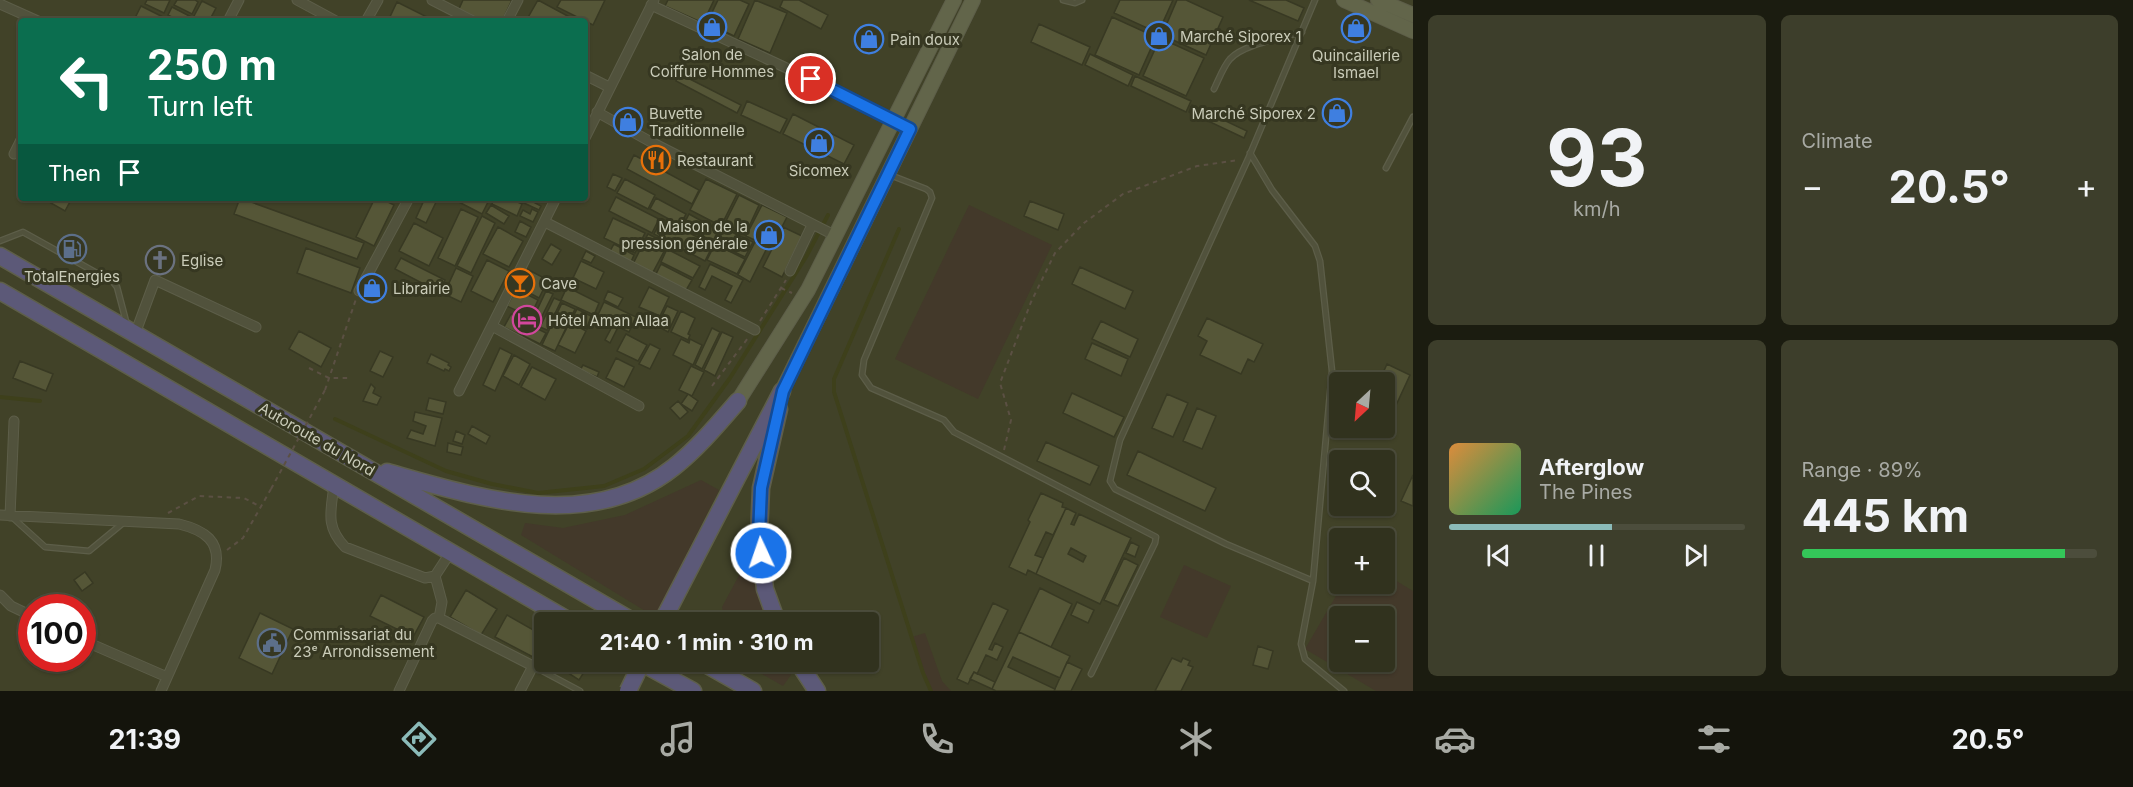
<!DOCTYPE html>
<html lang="en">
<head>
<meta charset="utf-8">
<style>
  :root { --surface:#31321e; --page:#3d3e2b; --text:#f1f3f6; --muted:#a8aaa4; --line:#4c4d3c; --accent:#8bbbb9 }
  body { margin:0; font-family:Inter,sans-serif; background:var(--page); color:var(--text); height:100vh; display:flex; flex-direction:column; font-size:22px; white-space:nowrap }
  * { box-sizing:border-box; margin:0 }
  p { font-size:20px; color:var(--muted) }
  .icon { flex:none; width:33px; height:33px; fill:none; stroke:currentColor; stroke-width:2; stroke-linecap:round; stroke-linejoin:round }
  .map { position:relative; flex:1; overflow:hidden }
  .side { display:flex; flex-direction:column; gap:15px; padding:15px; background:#1b1c10; width:720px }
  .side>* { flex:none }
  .top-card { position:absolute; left:18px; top:18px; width:570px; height:183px; border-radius:6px; box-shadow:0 2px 4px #0004,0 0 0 2px var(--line); background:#0b6e4f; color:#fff; overflow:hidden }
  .needle { width:39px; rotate:206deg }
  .buttons { position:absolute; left:1329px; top:372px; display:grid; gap:12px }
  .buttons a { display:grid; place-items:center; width:66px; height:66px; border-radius:6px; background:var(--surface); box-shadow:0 2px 4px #0004,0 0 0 2px var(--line); font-size:30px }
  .speed { position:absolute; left:18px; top:594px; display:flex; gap:12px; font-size:30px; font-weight:700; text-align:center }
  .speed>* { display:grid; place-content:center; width:78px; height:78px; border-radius:50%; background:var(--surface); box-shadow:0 2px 4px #0004,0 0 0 2px var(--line); line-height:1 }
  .speed .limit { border:9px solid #d22; background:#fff; color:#111 }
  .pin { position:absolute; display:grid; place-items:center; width:51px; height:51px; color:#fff; margin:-26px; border:3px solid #fff; border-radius:50%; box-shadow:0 2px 6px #0007 }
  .me { position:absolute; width:66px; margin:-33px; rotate:357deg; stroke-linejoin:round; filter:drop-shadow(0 0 4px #0008) }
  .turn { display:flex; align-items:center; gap:21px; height:126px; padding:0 30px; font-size:27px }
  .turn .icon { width:78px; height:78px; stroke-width:2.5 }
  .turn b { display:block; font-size:42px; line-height:51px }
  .then { display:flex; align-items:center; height:57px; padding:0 30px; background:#0003; gap:12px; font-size:22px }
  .big { font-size:45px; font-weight:700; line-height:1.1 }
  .side .widget { flex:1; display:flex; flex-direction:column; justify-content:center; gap:9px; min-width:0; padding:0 21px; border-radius:9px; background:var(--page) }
  .side .dial { align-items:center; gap:0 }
  .dial b { font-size:78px; line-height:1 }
  .song { display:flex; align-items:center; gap:18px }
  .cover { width:72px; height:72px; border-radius:9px; background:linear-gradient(135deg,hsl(30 70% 55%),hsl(150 70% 35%)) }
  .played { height:6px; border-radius:3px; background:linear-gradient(90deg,var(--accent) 55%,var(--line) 55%) }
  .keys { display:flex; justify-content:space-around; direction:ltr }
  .heat { display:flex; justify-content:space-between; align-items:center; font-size:33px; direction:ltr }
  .charge { height:9px; border-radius:4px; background:linear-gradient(90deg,#34c759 89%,var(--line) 0) }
  .side .tiles { flex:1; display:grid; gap:15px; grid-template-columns:repeat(2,1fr) }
  .trip { position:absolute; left:534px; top:612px; width:345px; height:60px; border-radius:6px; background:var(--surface); box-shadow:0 2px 4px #0004,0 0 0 2px var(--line); font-weight:700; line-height:60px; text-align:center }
  .tabs { display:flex; height:96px; justify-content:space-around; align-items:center; background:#14140c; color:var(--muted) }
  .tabs .icon { width:42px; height:42px }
  .tabs .selected { color:var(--accent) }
  .tabs b { font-size:27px; color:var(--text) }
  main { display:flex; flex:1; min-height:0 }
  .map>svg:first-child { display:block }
  .green { fill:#43392a; fill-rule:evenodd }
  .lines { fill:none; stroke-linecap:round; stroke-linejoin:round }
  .stream { stroke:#3e401b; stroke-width:4 }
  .building { fill:#555637; stroke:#383923; stroke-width:1.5; fill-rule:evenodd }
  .lane-casing { stroke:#5d5e49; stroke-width:7 }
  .street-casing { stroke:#5d5e49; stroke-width:11 }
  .secondary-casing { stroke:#5d5e49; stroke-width:16 }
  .highway-casing { stroke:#5e5f4a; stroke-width:19 }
  .path { stroke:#5b5043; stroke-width:2; stroke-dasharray:4.5 4.5; stroke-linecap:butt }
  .lane { stroke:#51523c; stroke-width:4.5 }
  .street { stroke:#51523c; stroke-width:9 }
  .secondary { stroke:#62654a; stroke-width:14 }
  .highway { stroke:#5c5978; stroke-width:16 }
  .highway-bridge-casing { stroke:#5e5f4a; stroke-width:19; stroke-linecap:butt }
  .path-bridge { stroke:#5b5043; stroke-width:2; stroke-dasharray:4.5 4.5; stroke-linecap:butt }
  .highway-bridge { stroke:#5c5978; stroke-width:16 }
  .route-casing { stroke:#114b97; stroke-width:15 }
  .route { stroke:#1a73e8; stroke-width:10 }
  .labels { text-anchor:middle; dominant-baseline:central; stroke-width:6; stroke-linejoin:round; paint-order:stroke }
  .poi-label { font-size:15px; fill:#caccb9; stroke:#363721; text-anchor:start }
  .street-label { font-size:15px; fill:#caccb9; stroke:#363721 }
</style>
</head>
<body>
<main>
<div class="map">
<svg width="1413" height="691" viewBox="0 0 1413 691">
  <rect width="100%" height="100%" fill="#414228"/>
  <path class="green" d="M969,205L1052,245L978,399L895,359Z
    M701,480L719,490L655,617L521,535L525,523L563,528L625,515Z
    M1184,565L1231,586L1207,638L1160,617Z
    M743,568H755L765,622H725L722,607Z
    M1385,574L1413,591V691H1376L1305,649L1343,584H1384ZM1340,616H1384V662H1340Z
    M925,633L942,681L951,691H931L912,637Z
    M741,662H783L791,675L783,686Z"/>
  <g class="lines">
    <path class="stream" d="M899,229L834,379V392L923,673L931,691
      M0,397L40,401
      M335,419L446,471L492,484L538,493L604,486L644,469L688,436L730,378L806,257L828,215"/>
  </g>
  <path class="building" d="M147,0H170L164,13L145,4Z
    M177,0H195L198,2L192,14L174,5Z
    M463,0H512L502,21H483L459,9Z
    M538,0L577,21H526Z
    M561,0H605L593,25L557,7Z
    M668,0H714L703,23L665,6Z
    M718,0H740L749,4L734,36L707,23Z
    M755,0L787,13L770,53L738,39Z
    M783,0H799L828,15L821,29L780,7Z
    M1120,0H1173L1158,33L1114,13Z
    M1177,0H1186L1223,17L1206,55L1162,35Z
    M1249,0H1286L1304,8L1298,21Z
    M202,1L216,8L209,21L194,16Z
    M397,2L427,17L425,21H388Z
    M141,6L171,21H136L134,20Z
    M172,7L199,21H179L168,15Z
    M1112,17L1156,37L1139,75L1095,55Z
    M1039,24L1090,47L1082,65L1031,42Z
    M1160,38L1204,58L1186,96L1143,76Z
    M1090,54L1133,75L1128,86L1085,65Z
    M680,74L741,105L737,113L676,81Z
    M1135,76L1191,101L1186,112L1131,86Z
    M747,101L787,119L780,133L741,115Z
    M1192,105L1247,131L1244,138L1189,112Z
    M793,114L854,145L844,164L783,134Z
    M634,155L699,190L692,204L627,169Z
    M613,174L622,178L615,191L607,187Z
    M625,179L655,195L648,209L617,193Z
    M706,179L737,194L721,226L690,210Z
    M739,195L759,205L745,235L724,225Z
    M616,197L659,219L652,233L609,211Z
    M42,198H72L65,211Z
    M240,198L364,243L357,259L234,214Z
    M375,198H380L394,205L374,246L356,237Z
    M425,198H438L426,223L416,218Z
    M451,198H479L488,202L482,214Z
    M495,198H509L522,204L517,216L492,204Z
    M513,198H526L541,206L539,210Z
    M656,198L686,214L680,225L650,209Z
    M1030,201L1064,214L1058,230L1024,216Z
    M491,205L509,216L504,224L486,213Z
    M762,205L787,217L771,248L746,236Z
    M461,209L478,217L455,266L438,258Z
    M532,209L538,212L533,222L520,216L523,210L530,214Z
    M689,214L720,231L714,242L683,226Z
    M482,216L495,223L471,273L457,266Z
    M613,218L645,233L635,253L604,238Z
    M662,219L713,245L705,261L654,234Z
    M520,221L531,227L526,237L515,232Z
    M414,223L443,238L429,266L399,251Z
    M498,227L523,241L509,267L483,254Z
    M783,227L802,236L782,277L763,267Z
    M723,228L753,242L745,257L716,243Z
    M648,234L668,244L652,274L633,264Z
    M755,242L767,248L750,282L738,275Z
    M551,244L561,250L552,265L542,259Z
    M614,244L634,255L630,264L609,253Z
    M715,244L745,259L737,274L707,260Z
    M306,248L360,268L351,293L297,273Z
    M667,249L700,266L693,278L661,262Z
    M586,251L595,256L591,263L582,259Z
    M401,258L445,280L439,292L395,269Z
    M487,260L509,271L493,302L471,291Z
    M581,261L604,272L596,289L573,278Z
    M661,264L692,280L685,292L655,276Z
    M710,264L743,280L731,303L725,300L732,286L712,276L705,290L699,287Z
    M1080,267L1133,291L1125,309L1072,284Z
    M456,268L473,276L461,302L444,294Z
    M525,268L548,280L539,298L516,286Z
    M567,287L599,303L594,315L561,300Z
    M649,287L669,297L660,316L639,307Z
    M516,289L538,300L530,317L507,306Z
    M546,291L553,294L537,326L531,323Z
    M608,291L623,298L618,307L604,300Z
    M554,298L561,301L547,330L540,327Z
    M604,302L636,317L629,332L597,317Z
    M562,303L575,309L555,351L542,345Z
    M667,306L678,311L668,332L657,326Z
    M577,309L593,317L587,329L571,321Z
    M681,311L695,318L688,334L690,335L688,340L671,332Z
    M511,314L527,322L520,335L504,327Z
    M1207,318L1263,344L1254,362L1248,359L1241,374L1200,355L1207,341L1198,336Z
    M1101,321L1138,339L1130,357L1092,339Z
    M570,322L586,331L575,353L558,345Z
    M528,324L546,333L540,344L522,335Z
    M613,325L618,327L610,343L605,340Z
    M712,328L720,332L702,369L695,365Z
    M299,331L331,348L321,367L289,349Z
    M722,332L733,337L715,376L704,370Z
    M626,334L647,345L638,361L617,351Z
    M681,339L689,343L690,339L702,345L693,365L673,355Z
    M1092,343L1128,359L1121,376L1085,359Z
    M650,344L660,349L650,369L639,364Z
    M500,348L512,354L495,391L483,385Z
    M380,351L393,357L383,377L370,371Z
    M431,354L449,363L448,365L451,367L449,371L445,369L444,371L427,363Z
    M514,355L530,364L519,385L503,376Z
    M616,358L634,367L624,387L606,378Z
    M20,361L53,374L46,391L13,378Z
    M1387,364L1410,375L1385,429L1382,428H1384V382H1379Z
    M583,365L599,372L597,377L580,370Z
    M691,366L704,372L692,396L679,390Z
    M532,367L556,379L545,400L521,387Z
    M371,384L375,388L373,393L381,397L377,405L363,401Z
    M1072,393L1124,417L1114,437L1063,413Z
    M688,394L698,401L692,411L681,404Z
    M1167,394L1188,403L1173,437L1152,428Z
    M429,398L446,402L443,414L426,410Z
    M678,401L688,412L680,419L670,408Z
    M1197,408L1216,416L1202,449L1183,441Z
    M415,412L442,418L435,446L407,438L411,430L423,434L426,426L413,421Z
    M472,426L490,436L486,444L468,434Z
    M456,431L465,435L462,444L453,441Z
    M1046,442L1099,466L1090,485L1037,461Z
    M448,443L463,447L461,455L447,452Z
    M1346,450L1370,460H1341Z
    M1138,451L1216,488L1205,511L1127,475Z
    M1413,475V506L1401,501Z
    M1041,493L1063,503L1062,507L1066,508L1053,535L1046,532L1035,555L1043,558L1036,574L1028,570L1026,575L1009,567L1030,522L1028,520Z
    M1066,508L1076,513L1071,524L1074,525L1079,514L1131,538L1100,604L1036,574ZM1071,548L1086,556L1083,562L1068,554Z
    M1131,542L1139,546L1135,557L1126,553Z
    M1124,558L1138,565L1118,606L1104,600Z
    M85,572L93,583L82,591L74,580Z
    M1040,588L1072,604L1051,647L1019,632Z
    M466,590L497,609L481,635L450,617Z
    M381,595L424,617L413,637L370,616Z
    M1077,602L1094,610L1088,623L1071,615Z
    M993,603L1008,610L989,649L992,650L995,643L1003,647L997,660L986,655L977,674L974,672L968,684L957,679Z
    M260,613L293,629L272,674L239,658Z
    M507,615L544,636L533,657L495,637Z
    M1019,632L1070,656L1060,678L1013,657L1008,667L1055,689L1054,691H996L992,689Z
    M1258,646L1273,651L1268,669L1253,665Z
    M1172,658L1181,662L1183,658L1190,661L1188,665L1193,667L1181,691H1155Z
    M562,662H574L586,669L579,680L559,667Z
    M1067,662L1082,669L1071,691H1054Z
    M974,672L995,682L992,689L970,679Z"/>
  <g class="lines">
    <g class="lane-casing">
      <path id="lane" d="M1063,0L1075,3L1082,0
        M1214,89C1219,79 1223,67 1230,59C1244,44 1282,38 1302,32
        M1250,153L1272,190L1315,246L1320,261L1332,371L1313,581L1301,644L1305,659L1344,691
        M1386,168L1413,117
        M890,175L926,189L930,192L932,198L864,360L862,375L871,388L944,420L954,432L1156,537L1155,543L1091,674
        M0,241L23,232L113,282L117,287L127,325
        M12,517L45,547L89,551L123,523
        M1313,581L1226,544L1115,489L1110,481L1120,440L1248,159L1315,0
        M533,666L580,691"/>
    </g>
    <g class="street-casing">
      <path id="street" d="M297,0L336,21
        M432,0L473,21
        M0,4L38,21
        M651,5L851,98L910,129
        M228,21L239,0
        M366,21L378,0
        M507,21L518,0
        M585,75L609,87
        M597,112L651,142L836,236
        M585,138L654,0
        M14,154L21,140
        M545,222L755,330
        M790,271L812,225
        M359,291L409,198
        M492,326L639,406
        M135,334L155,280L256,327
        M459,391L556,198
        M334,485C331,511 325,526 345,547L425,578L435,576L450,553
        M0,515L179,524C204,530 222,541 215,570L161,691
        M10,516L14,421
        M435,576L442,602L439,618
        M0,595L11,606L32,616
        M82,640L167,677
        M399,691L432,621L435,618H439L533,666L520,691"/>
    </g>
    <g class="secondary-casing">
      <path id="secondary" d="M1344,0L1413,31
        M1378,0L1413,15
        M782,391L973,0
        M738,401L808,290L954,0"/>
    </g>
    <g class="highway-casing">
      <path id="highway" d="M0,256L634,622
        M0,291L571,622
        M387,472C479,498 590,534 674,467C698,448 718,424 738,401
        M662,622L782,391
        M777,622L765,589L759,535L761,488L779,409
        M640,662L693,691
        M702,662L753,691
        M798,662L817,691"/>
    </g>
    <path class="path" d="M781,288L792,293
      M760,321L786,280
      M309,368L329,378H351
      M712,386L748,338
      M325,390L356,299
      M1004,450L1011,420L1000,383L1031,302L1055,253L1084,223L1123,194L1197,166L1239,160
      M168,513L199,496L244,498L261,507
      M227,550L243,538L271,489"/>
    <use href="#lane" class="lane"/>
    <use href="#street" class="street"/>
    <use href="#secondary" class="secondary"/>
    <use href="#highway" class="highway"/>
    <g class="highway-bridge-casing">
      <path id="highway-bridge" d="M628,691L642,662"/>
    </g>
    <path class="path-bridge" d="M271,489L325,390"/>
    <use href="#highway-bridge" class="highway-bridge"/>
  </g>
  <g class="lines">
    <g class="route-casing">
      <path id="route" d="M761,553L759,535L761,488L783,391L910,129L811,79"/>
    </g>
    <use href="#route" class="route"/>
  </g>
  <defs>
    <g id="shop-ring" transform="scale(1.5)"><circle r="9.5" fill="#363721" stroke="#3f7fe0" stroke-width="1.5"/><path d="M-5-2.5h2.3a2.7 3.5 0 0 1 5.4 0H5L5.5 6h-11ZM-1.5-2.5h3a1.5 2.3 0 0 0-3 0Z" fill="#3f7fe0"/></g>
    <g id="restaurant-ring" transform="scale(1.5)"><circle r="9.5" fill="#363721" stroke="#e8710a" stroke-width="1.5"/><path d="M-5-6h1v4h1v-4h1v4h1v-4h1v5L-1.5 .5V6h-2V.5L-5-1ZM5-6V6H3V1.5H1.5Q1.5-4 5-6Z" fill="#e8710a"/></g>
    <g id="fuel-ring" transform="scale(1.5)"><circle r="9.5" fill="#363721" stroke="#5c6f8a" stroke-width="1.5"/><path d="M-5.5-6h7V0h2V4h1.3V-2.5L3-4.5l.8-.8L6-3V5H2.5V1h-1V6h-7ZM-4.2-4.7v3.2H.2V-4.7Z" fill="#5c6f8a"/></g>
    <g id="church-ring" transform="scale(1.5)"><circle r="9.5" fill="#363721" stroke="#6b7280" stroke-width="1.5"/><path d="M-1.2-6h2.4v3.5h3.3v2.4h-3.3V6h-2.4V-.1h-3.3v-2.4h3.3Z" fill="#6b7280"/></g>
    <g id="bar-ring" transform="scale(1.5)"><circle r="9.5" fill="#363721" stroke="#e8710a" stroke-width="1.5"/><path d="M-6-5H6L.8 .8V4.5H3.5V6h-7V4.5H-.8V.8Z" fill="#e8710a"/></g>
    <g id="hotel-ring" transform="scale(1.5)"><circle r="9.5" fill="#363721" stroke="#d1479c" stroke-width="1.5"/><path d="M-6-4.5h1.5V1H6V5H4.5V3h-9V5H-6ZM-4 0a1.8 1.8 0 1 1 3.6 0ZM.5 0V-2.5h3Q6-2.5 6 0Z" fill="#d1479c"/></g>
    <g id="civic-ring" transform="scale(1.5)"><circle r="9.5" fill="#363721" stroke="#5c6f8a" stroke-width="1.5"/><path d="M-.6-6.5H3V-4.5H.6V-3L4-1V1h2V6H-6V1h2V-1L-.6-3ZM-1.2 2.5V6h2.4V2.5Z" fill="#5c6f8a"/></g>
  </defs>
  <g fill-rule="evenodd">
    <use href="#shop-ring" x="712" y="27"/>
    <use href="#shop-ring" x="1356" y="28"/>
    <use href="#shop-ring" x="1159" y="36"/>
    <use href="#shop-ring" x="869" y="39"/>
    <use href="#shop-ring" x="1337" y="113"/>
    <use href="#shop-ring" x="628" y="122"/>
    <use href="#shop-ring" x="819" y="143"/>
    <use href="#restaurant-ring" x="656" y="160"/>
    <use href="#shop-ring" x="769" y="235"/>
    <use href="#fuel-ring" x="72" y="249"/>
    <use href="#church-ring" x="160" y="260"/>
    <use href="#bar-ring" x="520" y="283"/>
    <use href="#shop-ring" x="372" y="288"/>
    <use href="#hotel-ring" x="527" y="320"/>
    <use href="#civic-ring" x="272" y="643"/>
  </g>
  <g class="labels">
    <g class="poi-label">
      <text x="1180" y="36">Marché Siporex 1</text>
      <text x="890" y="39">Pain doux</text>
      <text x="712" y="54" text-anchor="middle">Salon de<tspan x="712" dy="17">Coiffure Hommes</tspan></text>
      <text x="1356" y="55" text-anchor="middle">Quincaillerie<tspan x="1356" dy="17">Ismael</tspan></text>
      <text x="649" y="113">Buvette<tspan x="649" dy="17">Traditionnelle</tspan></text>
      <text x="1316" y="113" text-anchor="end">Marché Siporex 2</text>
      <text x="677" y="160">Restaurant</text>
      <text x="819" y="170" text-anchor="middle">Sicomex</text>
      <text x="748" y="226" text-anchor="end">Maison de la<tspan x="748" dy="17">pression générale</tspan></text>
      <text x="181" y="260">Eglise</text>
      <text x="72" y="276" text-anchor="middle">TotalEnergies</text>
      <text x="541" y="283">Cave</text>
      <text x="393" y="288">Librairie</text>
      <text x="548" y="320">Hôtel Aman Allaa</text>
      <text x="293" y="634">Commissariat du<tspan x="293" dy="17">23ᵉ Arrondissement</tspan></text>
    </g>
    <g class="street-label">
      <text transform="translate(317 439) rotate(30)">Autoroute du Nord</text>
    </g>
  </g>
</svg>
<div class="buttons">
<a><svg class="needle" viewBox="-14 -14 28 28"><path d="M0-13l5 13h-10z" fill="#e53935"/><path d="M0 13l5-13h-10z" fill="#a8aaa4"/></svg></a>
<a><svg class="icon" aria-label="search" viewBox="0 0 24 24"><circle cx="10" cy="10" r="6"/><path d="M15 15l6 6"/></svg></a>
<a>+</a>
<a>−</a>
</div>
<div class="speed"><div class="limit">100</div></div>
<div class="pin" style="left:811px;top:79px;background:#d93025"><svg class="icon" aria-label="arrive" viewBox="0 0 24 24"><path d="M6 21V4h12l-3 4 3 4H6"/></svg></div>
<svg class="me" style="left:761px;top:553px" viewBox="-20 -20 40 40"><circle r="17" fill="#1a73e8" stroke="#fff" stroke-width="3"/><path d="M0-11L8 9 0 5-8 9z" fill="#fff"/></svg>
<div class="trip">21:40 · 1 min · 310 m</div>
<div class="top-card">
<div class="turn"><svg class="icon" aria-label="left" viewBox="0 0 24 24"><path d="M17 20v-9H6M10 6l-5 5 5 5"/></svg><div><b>250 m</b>Turn left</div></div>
<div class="then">Then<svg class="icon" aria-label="arrive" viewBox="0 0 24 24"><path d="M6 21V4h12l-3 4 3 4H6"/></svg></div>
</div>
</div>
<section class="side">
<div class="tiles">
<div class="widget dial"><b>93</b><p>km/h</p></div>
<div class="widget"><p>Climate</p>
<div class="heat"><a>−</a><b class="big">20.5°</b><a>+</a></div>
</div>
<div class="widget">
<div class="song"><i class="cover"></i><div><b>Afterglow</b><p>The Pines</p></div></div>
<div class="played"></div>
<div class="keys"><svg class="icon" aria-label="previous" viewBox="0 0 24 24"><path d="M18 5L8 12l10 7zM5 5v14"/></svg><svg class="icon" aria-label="pause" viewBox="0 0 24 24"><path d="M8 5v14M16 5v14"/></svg><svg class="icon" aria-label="next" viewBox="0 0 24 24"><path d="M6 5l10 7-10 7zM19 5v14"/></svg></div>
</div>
<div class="widget"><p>Range · 89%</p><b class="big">445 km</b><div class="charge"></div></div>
</div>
</section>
</main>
<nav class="tabs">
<b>21:39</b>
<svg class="icon selected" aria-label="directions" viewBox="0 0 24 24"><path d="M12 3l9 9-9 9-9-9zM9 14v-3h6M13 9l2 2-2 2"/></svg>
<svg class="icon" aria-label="music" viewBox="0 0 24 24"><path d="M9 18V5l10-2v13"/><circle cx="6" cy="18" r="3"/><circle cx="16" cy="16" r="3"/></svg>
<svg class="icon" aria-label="phone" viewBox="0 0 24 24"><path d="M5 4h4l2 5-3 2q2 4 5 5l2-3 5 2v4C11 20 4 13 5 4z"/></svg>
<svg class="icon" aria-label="climate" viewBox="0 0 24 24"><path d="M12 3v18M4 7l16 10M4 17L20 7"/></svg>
<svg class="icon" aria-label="car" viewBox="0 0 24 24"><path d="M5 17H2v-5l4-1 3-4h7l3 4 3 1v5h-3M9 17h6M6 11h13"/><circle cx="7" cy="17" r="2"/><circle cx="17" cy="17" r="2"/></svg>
<svg class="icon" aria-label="filters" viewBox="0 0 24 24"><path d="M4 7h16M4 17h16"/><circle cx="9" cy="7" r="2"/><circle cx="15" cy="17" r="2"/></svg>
<b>20.5°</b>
</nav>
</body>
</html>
